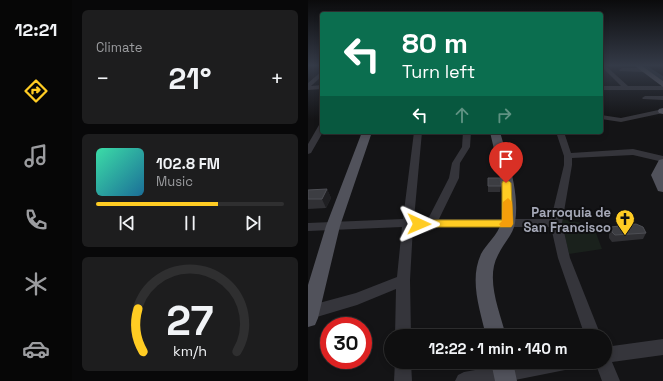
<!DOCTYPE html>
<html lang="en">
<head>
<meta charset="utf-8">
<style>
  :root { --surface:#0f0f10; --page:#1d1d1e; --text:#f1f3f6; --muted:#9b9c9f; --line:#2f2f30; --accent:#ffcc23 }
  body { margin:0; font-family:"Space Grotesk",sans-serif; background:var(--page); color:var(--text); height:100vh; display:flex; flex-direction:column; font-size:15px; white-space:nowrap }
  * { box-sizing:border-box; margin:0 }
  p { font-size:13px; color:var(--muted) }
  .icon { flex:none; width:22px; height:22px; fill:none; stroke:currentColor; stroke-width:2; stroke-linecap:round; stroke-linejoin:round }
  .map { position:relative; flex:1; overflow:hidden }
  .side { display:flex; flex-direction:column; gap:10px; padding:10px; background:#080809; width:236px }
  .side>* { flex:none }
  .hud { position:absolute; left:12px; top:12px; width:283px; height:122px; border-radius:4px; box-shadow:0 2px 6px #0003,0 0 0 1px var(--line); background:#0b6e4f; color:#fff; overflow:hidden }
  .speed { position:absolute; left:12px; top:317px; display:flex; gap:8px; font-size:20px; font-weight:700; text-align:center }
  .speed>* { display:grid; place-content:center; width:52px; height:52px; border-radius:50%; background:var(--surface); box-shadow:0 2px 6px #0003,0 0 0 1px var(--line); line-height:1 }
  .speed .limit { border:6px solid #d22; background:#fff; color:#111 }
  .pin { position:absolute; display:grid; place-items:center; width:34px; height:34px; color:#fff; margin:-41px -17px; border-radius:50% 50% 50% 0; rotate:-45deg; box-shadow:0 0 4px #0007 }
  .pin .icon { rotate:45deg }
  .me { position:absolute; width:44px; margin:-22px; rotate:91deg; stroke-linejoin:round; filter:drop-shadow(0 0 3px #0008) }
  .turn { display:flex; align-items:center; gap:14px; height:84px; padding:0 16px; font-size:18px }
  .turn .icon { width:52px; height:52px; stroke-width:2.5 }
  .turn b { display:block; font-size:28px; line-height:34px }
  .lanes { display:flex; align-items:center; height:38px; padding:0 16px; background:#0003; justify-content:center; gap:20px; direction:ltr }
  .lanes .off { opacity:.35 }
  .big { font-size:30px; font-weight:700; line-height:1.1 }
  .side .card { flex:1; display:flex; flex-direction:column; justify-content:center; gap:6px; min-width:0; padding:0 14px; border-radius:6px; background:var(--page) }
  .side .dial { align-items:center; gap:0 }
  .dial svg { height:104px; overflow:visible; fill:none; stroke:var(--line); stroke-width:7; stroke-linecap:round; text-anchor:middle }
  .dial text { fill:var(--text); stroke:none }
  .song { display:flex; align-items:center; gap:12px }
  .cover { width:48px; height:48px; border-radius:6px; background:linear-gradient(135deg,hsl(160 70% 55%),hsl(200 70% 35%)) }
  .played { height:4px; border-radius:2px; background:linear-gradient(90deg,var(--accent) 65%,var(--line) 65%) }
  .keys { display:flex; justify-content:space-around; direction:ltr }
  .heat { display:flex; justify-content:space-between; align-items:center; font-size:22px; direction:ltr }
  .trip { position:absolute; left:76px; top:329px; width:228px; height:40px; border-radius:20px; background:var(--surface); box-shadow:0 2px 6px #0003,0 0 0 1px var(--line); font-weight:700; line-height:40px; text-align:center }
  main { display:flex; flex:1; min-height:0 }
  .tab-bar { display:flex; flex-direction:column; width:72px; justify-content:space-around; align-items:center; background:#060606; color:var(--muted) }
  .tab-bar .icon { width:28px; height:28px }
  .tab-bar .selected { color:var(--accent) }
  .tab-bar b { font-size:18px; color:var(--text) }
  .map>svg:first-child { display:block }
  .green { fill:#1a211c }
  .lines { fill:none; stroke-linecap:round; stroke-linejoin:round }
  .river { fill:#29313b; fill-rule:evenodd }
  .minor { fill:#35353b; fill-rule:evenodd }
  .major { fill:#51525b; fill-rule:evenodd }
  .wall { fill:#303034 }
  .shaded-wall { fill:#1f1f22 }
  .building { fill:#3c3d42; stroke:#4d4e54 }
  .route { fill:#ffcc23; stroke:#a68517 }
  .slow { fill:#f59e0b }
  .labels { text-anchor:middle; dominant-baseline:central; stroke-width:4; stroke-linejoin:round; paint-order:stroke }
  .poi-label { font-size:13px; font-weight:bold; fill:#a5a8b7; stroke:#0f0f11; text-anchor:end }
</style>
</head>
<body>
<main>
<nav class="tab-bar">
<b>12:21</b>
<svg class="icon selected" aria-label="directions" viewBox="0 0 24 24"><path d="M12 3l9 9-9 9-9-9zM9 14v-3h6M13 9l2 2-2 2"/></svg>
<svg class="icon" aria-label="music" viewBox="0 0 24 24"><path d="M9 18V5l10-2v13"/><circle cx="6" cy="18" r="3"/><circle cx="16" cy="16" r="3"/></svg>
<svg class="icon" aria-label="phone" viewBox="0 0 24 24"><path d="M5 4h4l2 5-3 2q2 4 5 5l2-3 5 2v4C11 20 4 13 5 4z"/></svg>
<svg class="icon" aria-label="climate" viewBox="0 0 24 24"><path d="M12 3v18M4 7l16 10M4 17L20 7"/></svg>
<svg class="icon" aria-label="car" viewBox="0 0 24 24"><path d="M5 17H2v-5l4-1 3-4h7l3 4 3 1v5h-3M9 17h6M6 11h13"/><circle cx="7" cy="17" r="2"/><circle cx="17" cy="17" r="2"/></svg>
</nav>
<section class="side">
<div class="card"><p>Climate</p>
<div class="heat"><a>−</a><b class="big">21°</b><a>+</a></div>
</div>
<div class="card">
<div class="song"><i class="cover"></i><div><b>102.8 FM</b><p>Music</p></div></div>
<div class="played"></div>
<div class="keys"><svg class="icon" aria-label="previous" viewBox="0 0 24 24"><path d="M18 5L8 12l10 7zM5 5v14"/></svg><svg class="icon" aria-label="pause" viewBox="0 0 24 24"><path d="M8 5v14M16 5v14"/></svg><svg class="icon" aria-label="next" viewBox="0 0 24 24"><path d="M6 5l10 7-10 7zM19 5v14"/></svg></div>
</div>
<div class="card dial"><svg viewBox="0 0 100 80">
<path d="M14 69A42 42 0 1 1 86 69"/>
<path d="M14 69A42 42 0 0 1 10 36" stroke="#ffcc23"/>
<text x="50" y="56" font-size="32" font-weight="700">27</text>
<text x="50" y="72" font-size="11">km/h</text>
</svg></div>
</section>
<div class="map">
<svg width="355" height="381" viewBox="0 0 355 381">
  <rect width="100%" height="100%" fill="#141416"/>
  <path class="green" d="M253,219L285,225L294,249L261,254Z"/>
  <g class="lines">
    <path class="river" d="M333,66H339L355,76V81Z"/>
    <path class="minor" d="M293,66H298L320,86H355V90H293V86H313Z
      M314,68H335L338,70L335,72L312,71L311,70Z
      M14,71V76L3,86L14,85V89L0,90V83Z
      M337,96H355V100L335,99L334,98Z
      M355,109V113L313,122L293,119V115L313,118Z
      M11,125H14L15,132L3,153L0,154V144Z
      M106,132H114L106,219H120L141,178L144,163L154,147L155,132H163L162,147L152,163L151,178L131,219H243L256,165V156L248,132H256L263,153L325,149L355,156V162L325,155L264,158V165L254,223L262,258L293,336H277L250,258L243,227H105L102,280L103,336H87L88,289L49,305L2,319L0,318V306L48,293L89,277L94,227L0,231V223L95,219Z
      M355,339V355L304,362L312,381H294L287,362H297V347Z
      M87,362H103L104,381H86Z
      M211,362H265L263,368L257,370L202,381H147L150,375L156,372Z"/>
    <path class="major" d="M327,66H334L355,81V87Z
      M355,108V114L351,113L350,111L351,109Z
      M54,132H64L32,226L10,318L7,325L0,327V285L18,226Z
      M182,132H192C200,160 212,193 207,223C205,235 195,244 190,255C177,279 192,312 198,336H178C172,310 161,280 173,254C178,244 190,235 193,223C199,196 188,159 182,132Z
      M355,159V192L350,191L343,175L351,160Z
      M183,362H205L209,381H187Z"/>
  </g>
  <path class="wall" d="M180,178L193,186L192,192H180Z
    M19,189L23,198L18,208L0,209V190Z
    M303,227L338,233L335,239L304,242L301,238V233Z"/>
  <path class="shaded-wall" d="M19,189L23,198L18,208L14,199Z"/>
  <path class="building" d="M180,178H192L193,186H180Z
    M19,189L14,199H0V190Z
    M328,224L335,227L338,233L307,235L304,232L303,227Z"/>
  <linearGradient id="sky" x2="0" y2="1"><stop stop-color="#0b0b0c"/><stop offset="0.55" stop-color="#343a47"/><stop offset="1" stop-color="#343a47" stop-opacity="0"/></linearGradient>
  <rect width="355" height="119" fill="url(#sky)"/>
  <path class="route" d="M195,181H201L203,183L205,224L203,227H111L108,226L106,224L108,221L111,220H194V183Z"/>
  <path class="slow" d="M200,198L204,202L205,224L203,227H193L191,224L194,221L195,202Z"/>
  <defs>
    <g id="church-pin" transform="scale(1)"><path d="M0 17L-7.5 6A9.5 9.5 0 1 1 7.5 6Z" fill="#ffcc23" stroke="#0f0f11"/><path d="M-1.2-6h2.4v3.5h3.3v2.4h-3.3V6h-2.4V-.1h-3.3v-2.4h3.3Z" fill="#111"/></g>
  </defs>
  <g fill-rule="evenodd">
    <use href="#church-pin" x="317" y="219"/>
  </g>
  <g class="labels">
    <g class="poi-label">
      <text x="303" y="212">Parroquia de<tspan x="303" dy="15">San Francisco</tspan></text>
    </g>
  </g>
</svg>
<div class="speed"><div class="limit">30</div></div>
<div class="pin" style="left:198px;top:183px;background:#d93025"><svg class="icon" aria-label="arrive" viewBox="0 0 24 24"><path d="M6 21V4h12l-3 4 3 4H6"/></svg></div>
<svg class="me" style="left:111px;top:224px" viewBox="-20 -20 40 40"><path d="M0-17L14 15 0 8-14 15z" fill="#ffcc23" stroke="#fff" stroke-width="4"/></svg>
<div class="trip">12:22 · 1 min · 140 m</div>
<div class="hud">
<div class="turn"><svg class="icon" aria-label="left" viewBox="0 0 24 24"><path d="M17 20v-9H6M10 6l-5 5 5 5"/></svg><div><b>80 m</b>Turn left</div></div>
<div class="lanes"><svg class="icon" aria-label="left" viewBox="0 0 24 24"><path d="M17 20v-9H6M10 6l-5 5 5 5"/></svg><svg class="icon off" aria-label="ahead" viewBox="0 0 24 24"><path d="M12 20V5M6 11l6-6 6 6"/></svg><svg class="icon off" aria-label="right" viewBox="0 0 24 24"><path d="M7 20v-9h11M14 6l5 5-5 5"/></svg></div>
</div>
</div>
</main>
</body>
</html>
